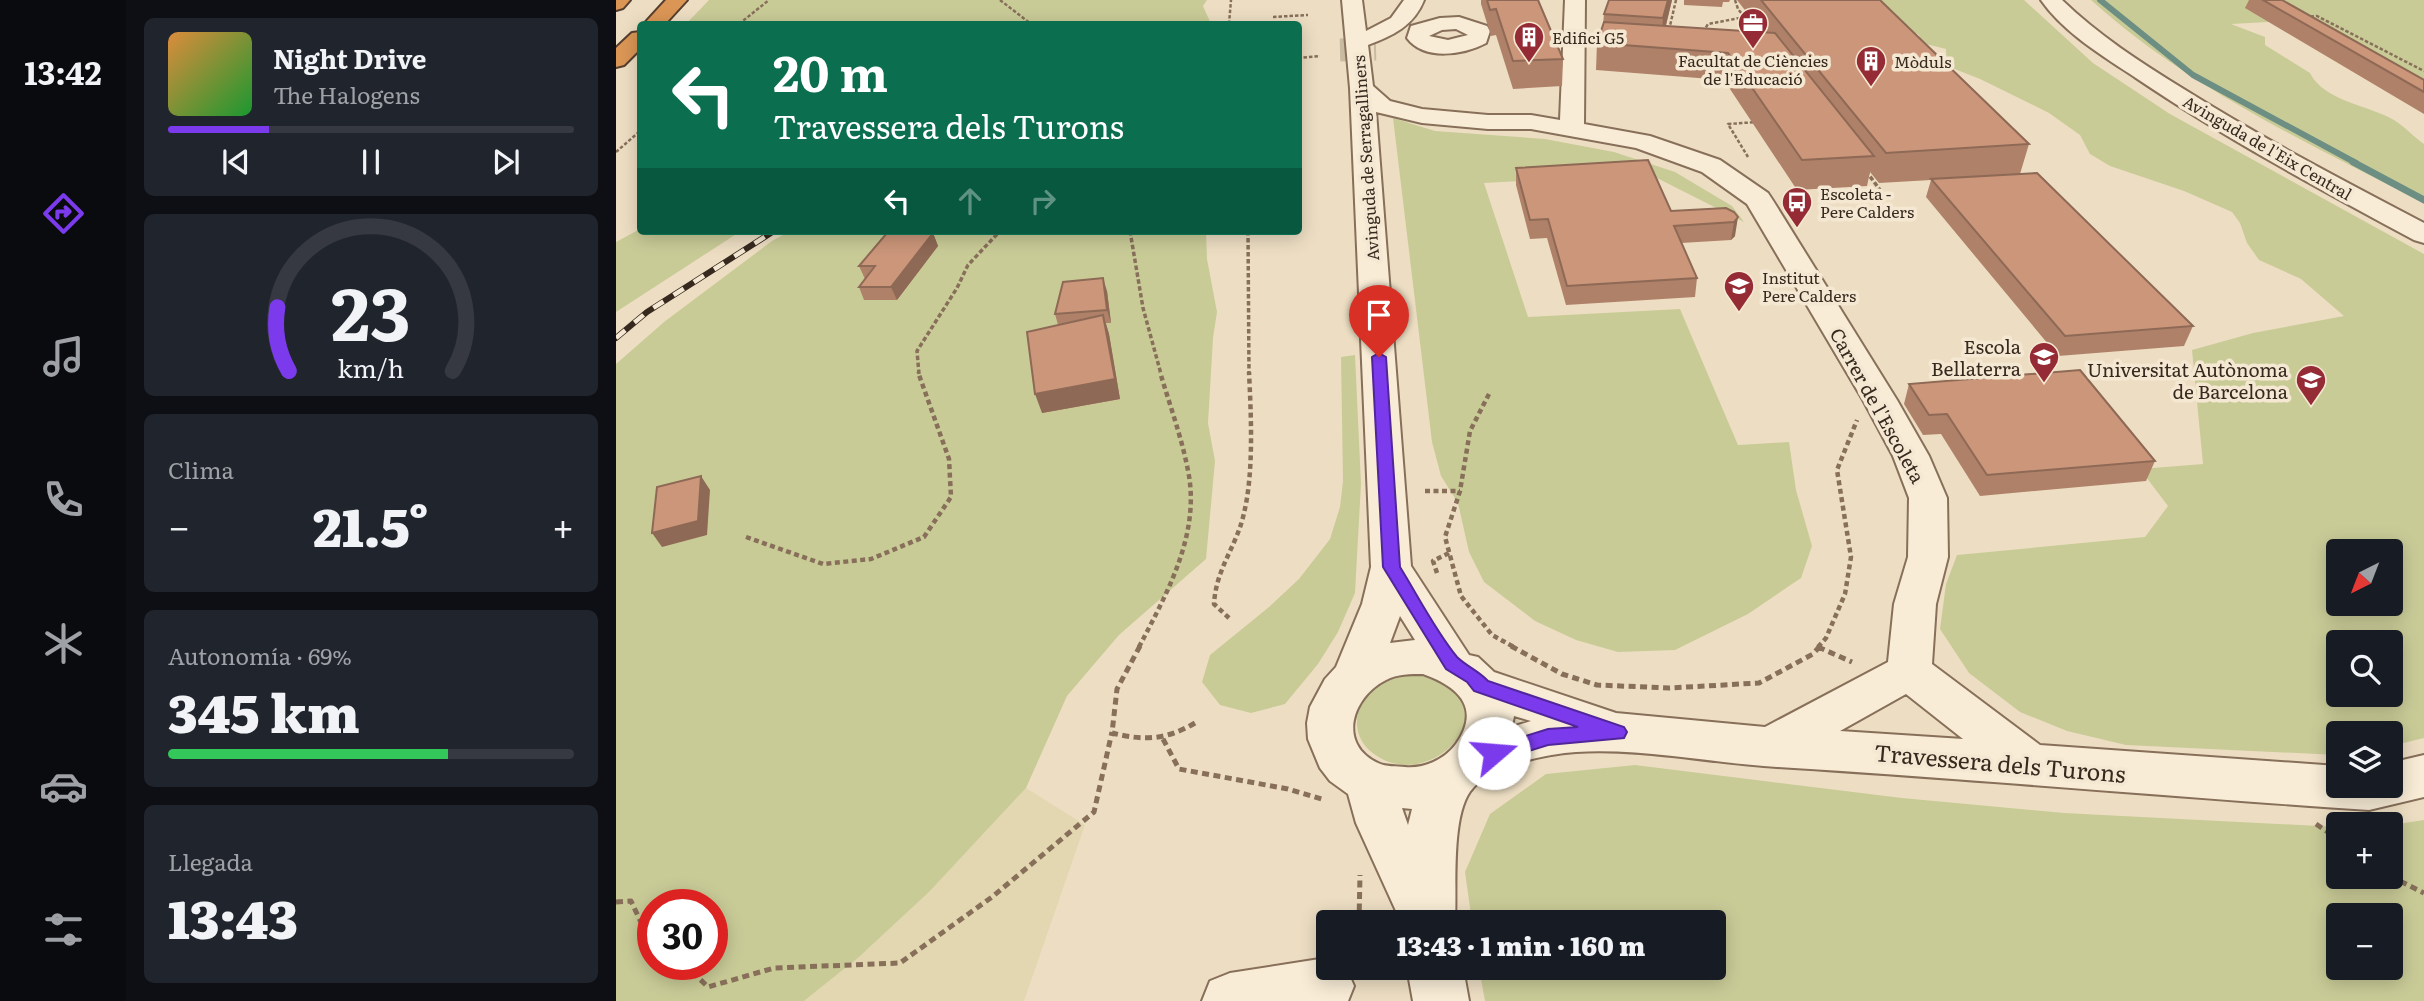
<!DOCTYPE html>
<html lang="es">
<head>
<meta charset="utf-8">
<style>
  :root { --surface:#171b24; --page:#20242c; --text:#f1f3f6; --muted:#9ea1a6; --line:#363941; --accent:#7c3aed }
  body { margin:0; font-family:Literata,serif; background:var(--page); color:var(--text); height:100vh; display:flex; flex-direction:column; font-size:26px; white-space:nowrap }
  * { box-sizing:border-box; margin:0 }
  p { font-size:23px; color:var(--muted) }
  .icon { flex:none; width:38px; height:38px; fill:none; stroke:currentColor; stroke-width:2; stroke-linecap:round; stroke-linejoin:round }
  .map { position:relative; flex:1; overflow:hidden }
  .sheet { display:flex; flex-direction:column; gap:18px; padding:18px; background:#0d0f14; width:490px }
  .sheet>* { flex:none }
  .guide { position:absolute; left:21px; top:21px; width:665px; height:214px; border-radius:7px; box-shadow:0 4px 18px #0003; background:#0b6e4f; color:#fff; overflow:hidden }
  .needle { width:46px; rotate:222deg }
  .controls { position:absolute; left:1710px; top:539px; display:grid; gap:14px }
  .controls a { display:grid; place-items:center; width:77px; height:77px; border-radius:7px; background:var(--surface); box-shadow:0 4px 18px #0003; font-size:35px }
  .speed { position:absolute; left:21px; top:889px; display:flex; gap:14px; font-size:35px; font-weight:700; text-align:center }
  .speed>* { display:grid; place-content:center; width:91px; height:91px; border-radius:50%; background:var(--surface); box-shadow:0 4px 18px #0003; line-height:1 }
  .speed .limit { border:10px solid #d22; background:#fff; color:#111 }
  .pin { position:absolute; display:grid; place-items:center; width:60px; height:60px; color:#fff; margin:-72px -30px; border-radius:50% 50% 50% 0; rotate:-45deg; box-shadow:0 0 7px #0007 }
  .pin .icon { rotate:45deg }
  .me { position:absolute; width:77px; margin:-38px; rotate:72deg; stroke-linejoin:round; filter:drop-shadow(0 0 5px #0008) }
  .turn { display:flex; align-items:center; gap:24px; height:147px; padding:0 21px; font-size:32px }
  .turn .icon { width:91px; height:91px; stroke-width:2.5 }
  .turn b { display:block; font-size:49px; line-height:60px }
  .lanes { display:flex; align-items:center; height:66px; padding:0 21px; background:#0003; justify-content:center; gap:35px; direction:ltr }
  .lanes .off { opacity:.35 }
  .big { font-size:52px; font-weight:800; line-height:1.1 }
  .sheet .card { flex:1; display:flex; flex-direction:column; justify-content:center; gap:10px; min-width:0; padding:0 24px; border-radius:10px; background:var(--page) }
  .sheet .dial { align-items:center; gap:0 }
  .dial svg { height:182px; overflow:visible; fill:none; stroke:var(--line); stroke-width:7; stroke-linecap:round; text-anchor:middle }
  .dial text { fill:var(--text); stroke:none }
  .song { display:flex; align-items:center; gap:21px }
  .cover { width:84px; height:84px; border-radius:10px; background:linear-gradient(135deg,hsl(30 70% 55%),hsl(130 70% 35%)) }
  .played { height:7px; border-radius:4px; background:linear-gradient(90deg,var(--accent) 25%,var(--line) 25%) }
  .keys { display:flex; justify-content:space-around; direction:ltr }
  .heat { display:flex; justify-content:space-between; align-items:center; font-size:38px; direction:ltr }
  .charge { height:10px; border-radius:5px; background:linear-gradient(90deg,#34c759 69%,var(--line) 0) }
  .trip { position:absolute; left:700px; top:910px; width:410px; height:70px; border-radius:7px; background:var(--surface); box-shadow:0 4px 18px #0003; font-weight:800; line-height:70px; text-align:center }
  main { display:flex; flex:1; min-height:0 }
  .tabs { display:flex; flex-direction:column; width:126px; justify-content:space-around; align-items:center; background:#090b0e; color:var(--muted) }
  .tabs .icon { width:49px; height:49px }
  .tabs .active { color:var(--accent) }
  .tabs b { font-size:32px; color:var(--text) }
  .map>svg:first-child { display:block }
  .farmland { fill:#e3d7b1 }
  .green { fill:#c9cb97; fill-rule:evenodd }
  .lines { fill:none; stroke-linecap:round; stroke-linejoin:round }
  .stream-far1 { stroke:#6c8e83; stroke-width:6 }
  .stream { stroke:#6c8e83; stroke-width:7 }
  .minor-tunnel { stroke:#c9baa2; stroke-width:23; stroke-dasharray:23 11; stroke-linecap:butt }
  .minor-casing { stroke:#876f5a; stroke-width:4 }
  .highway-casing { stroke:#553e2f; stroke-width:4 }
  .path-far3 { stroke:#876f5a; stroke-width:2.5; stroke-dasharray:3.5 2; stroke-linecap:butt }
  .path-far2 { stroke:#876f5a; stroke-width:3.5; stroke-dasharray:4.5 2.5; stroke-linecap:butt }
  .path-far1 { stroke:#876f5a; stroke-width:4.5; stroke-dasharray:5 3.5; stroke-linecap:butt }
  .path { stroke:#876f5a; stroke-width:5; stroke-dasharray:7 4.5; stroke-linecap:butt }
  .minor { fill:#f8ecd6; fill-rule:evenodd }
  .highway { fill:#db9655; fill-rule:evenodd }
  .rail-casing { stroke:#37291e; stroke-width:6 }
  .rail { stroke:#f5e8d3; stroke-width:4.5; stroke-dasharray:12; stroke-linecap:butt }
  .wall { fill:#af8169 }
  .shaded-wall { fill:#8e6955 }
  .building { fill:#cb967a; stroke:#8e6955; stroke-width:2 }
  .route { fill:#7c3aed; stroke:#51269a; stroke-width:2 }
  .labels { text-anchor:middle; dominant-baseline:central; stroke-width:7; stroke-linejoin:round; paint-order:stroke }
  .far-poi-label { font-size:16px; fill:#37291e; stroke:#f5e8d3; text-anchor:start }
  .far-street-label { font-size:16px; fill:#37291e; stroke:#f5e8d3 }
  .poi-label { font-size:19px; fill:#37291e; stroke:#f5e8d3; text-anchor:end }
  .street-label { font-size:19px; fill:#37291e; stroke:#f5e8d3 }
  .near-street-label { font-size:23px; fill:#37291e; stroke:#f5e8d3 }
</style>
</head>
<body>
<main>
<nav class="tabs">
<b>13:42</b>
<svg class="icon active" aria-label="directions" viewBox="0 0 24 24"><path d="M12 3l9 9-9 9-9-9zM9 14v-3h6M13 9l2 2-2 2"/></svg>
<svg class="icon" aria-label="music" viewBox="0 0 24 24"><path d="M9 18V5l10-2v13"/><circle cx="6" cy="18" r="3"/><circle cx="16" cy="16" r="3"/></svg>
<svg class="icon" aria-label="phone" viewBox="0 0 24 24"><path d="M5 4h4l2 5-3 2q2 4 5 5l2-3 5 2v4C11 20 4 13 5 4z"/></svg>
<svg class="icon" aria-label="climate" viewBox="0 0 24 24"><path d="M12 3v18M4 7l16 10M4 17L20 7"/></svg>
<svg class="icon" aria-label="car" viewBox="0 0 24 24"><path d="M5 17H2v-5l4-1 3-4h7l3 4 3 1v5h-3M9 17h6M6 11h13"/><circle cx="7" cy="17" r="2"/><circle cx="17" cy="17" r="2"/></svg>
<svg class="icon" aria-label="filters" viewBox="0 0 24 24"><path d="M4 7h16M4 17h16"/><circle cx="9" cy="7" r="2"/><circle cx="15" cy="17" r="2"/></svg>
</nav>
<section class="sheet">
<div class="card">
<div class="song"><i class="cover"></i><div><b>Night Drive</b><p>The Halogens</p></div></div>
<div class="played"></div>
<div class="keys"><svg class="icon" aria-label="previous" viewBox="0 0 24 24"><path d="M18 5L8 12l10 7zM5 5v14"/></svg><svg class="icon" aria-label="pause" viewBox="0 0 24 24"><path d="M8 5v14M16 5v14"/></svg><svg class="icon" aria-label="next" viewBox="0 0 24 24"><path d="M6 5l10 7-10 7zM19 5v14"/></svg></div>
</div>
<div class="card dial"><svg viewBox="0 0 100 80">
<path d="M14 69A42 42 0 1 1 86 69"/>
<path d="M14 69A42 42 0 0 1 9 41" stroke="#7c3aed"/>
<text x="50" y="56" font-size="32" font-weight="700">23</text>
<text x="50" y="72" font-size="11">km/h</text>
</svg></div>
<div class="card"><p>Clima</p>
<div class="heat"><a>−</a><b class="big">21.5°</b><a>+</a></div>
</div>
<div class="card"><p>Autonomía · 69%</p><b class="big">345 km</b><div class="charge"></div></div>
<div class="card"><p>Llegada</p><b class="big">13:43</b></div>
</section>
<div class="map">
<svg width="1808" height="1001" viewBox="0 0 1808 1001">
  <rect width="100%" height="100%" fill="#eddec3"/>
  <path class="farmland" d="M410,788L469,825L408,1001H188L243,957L313,892Z"/>
  <path class="green" d="M93,0H591L587,6L595,24H70Z
    M1264,0H1408L1477,63L1554,114L1808,254V738L1775,746L1774,733H1722V755L1510,745L1451,731L1404,712L1353,673L1324,629L1330,584L1341,555L1529,537L1552,506L1524,469L1587,464L1576,350L1637,333L1728,316L1685,279L1643,260L1631,243L1624,223L1616,212L1568,191L1494,166L1474,154L1464,135L1433,113L1364,79L1331,66L1330,49L1306,43L1303,35L1286,25ZM1722,551H1774V604H1722ZM1722,642H1774V695H1722Z
    M1475,0H1808V101L1671,21L1615,24L1649,37V45L1694,73C1708,101 1752,105 1778,120C1789,127 1798,137 1808,144V203C1693,144 1571,87 1475,0Z
    M777,118L819,131L929,139L998,152L1059,172L1116,206L1128,222L1033,174L868,183L912,317L1064,309L1122,445L1173,442L1180,490L1196,546L1185,578L1132,614L1059,650L1002,652L960,640L919,621L868,582L853,552L842,503L825,476L816,442Z
    M24,229V231H125L0,312V242Z
    M174,231H590L591,259L601,312L597,338L592,423L599,461L590,559L503,635L451,696L410,788L313,892L243,957L188,1001H0V364L48,322L156,241ZM37,905H96V964H37Z
    M739,355L745,484L739,593L722,632L702,664L669,704L635,713L604,705L586,682L594,655L653,607L683,579L714,539L724,507L727,481L725,357Z
    M802,675C906,697 817,798 758,754C731,735 738,699 765,684C777,677 789,676 802,675Z
    M1019,765L1286,798L1448,813L1722,827V877H1774L1775,825L1808,820V1001H869L863,968H1097V922H856L849,872L874,814L930,774ZM1774,915V968H1722V915Z"/>
  <g class="lines">
    <path class="stream-far1" d="M1484,0L1577,75L1740,163"/>
    <path class="stream" d="M1737,162L1808,200"/>
    <path class="minor-tunnel" d="M724,50L760,49"/>
    <g class="minor-casing">
      <path id="minor" d="M726,0H746L750,31L775,18L788,0H808C798,26 776,36 752,45L757,86L774,101L806,109L872,115H915L944,120L949,0H969L968,124L1034,136L1104,160L1152,193L1156,199L1281,400L1313,456L1331,498L1332,557L1320,604L1316,664L1424,745L1722,766V786H1774V763L1808,755V797L1753,810C1556,797 1358,779 1161,767C1094,763 1027,748 960,752C930,754 877,765 857,788C834,812 841,889 839,922H785L740,823L732,794L714,781L704,768L692,739L691,723L694,707L709,679L720,667L746,604L755,567L734,88ZM760,112L806,123L872,129H915L1020,148L1086,172L1131,204L1247,400L1277,456L1293,498L1292,557L1278,604L1272,662L1149,727L1000,713L878,672L862,657L853,655L795,566ZM784,616L799,640L774,643ZM807,674C841,686 866,707 840,744C829,759 808,769 789,767C781,766 770,767 762,763C721,744 736,697 770,680C781,674 795,674 807,674ZM1290,694L1347,739L1224,731ZM898,716L915,721L896,727ZM786,808L796,809L792,825Z
        M1425,0H1446C1482,35 1524,62 1566,88C1644,137 1726,180 1808,223V243L1798,240C1703,189 1609,138 1520,78C1487,56 1448,33 1425,0Z
        M843,17L871,26L874,31L870,43C848,55 808,61 791,38L795,26L824,18ZM840,29L852,35L832,40L813,36L826,30Z
        M710,958L712,968H730L738,986L732,1001H586L594,981L614,973Z
        M791,968H847L853,1001H797Z"/>
    </g>
    <g class="highway-casing">
      <path id="highway" d="M0,0H14L7,8L0,10Z
        M50,0H71L49,24H28Z
        M24,32V49L8,65L0,67V48L16,33Z"/>
    </g>
    <path class="path-far3" d="M384,0L415,24
      M1119,0L1122,9L1143,35
      M657,17L692,15
      M1689,17L1701,16L1808,71
      M123,24L153,0
      M613,24L615,0
      M1053,30L1060,0
      M1087,32L1092,24L1129,17
      M682,58L704,56
      M0,152L24,131
      M1132,157L1112,124L1141,122"/>
    <path class="path-far2" d="M1250,171L1264,190
      M514,231L527,308L545,374
      M632,231L633,374
      M303,374L301,351L341,288L352,265L384,231"/>
    <path class="path-far1" d="M873,394L854,431L844,491L829,537L845,596L876,635L898,647
      M809,491H844
      M130,537L207,564L255,559L308,537L335,497L333,459L302,372
      M821,573L817,561L833,553
      M613,618L598,604C600,568 621,546 628,513C638,472 635,414 633,372
      M523,647C550,595 583,537 573,476C567,441 554,406 544,372
      M1202,647L1210,638L1229,594L1235,557L1221,470L1241,420"/>
    <path class="path" d="M524,646L501,689L496,733C528,741 550,740 579,723
      M895,646L946,674L981,685L1053,688L1143,683L1197,654L1204,646
      M1202,647L1236,662
      M547,739L563,769L672,789L709,800
      M1700,824L1722,839
      M1774,876L1808,893
      M0,902L15,901L29,931L37,938
      M743,922L744,875
      M68,964L92,987L158,968L284,963L376,897L478,812L496,732"/>
    <use href="#minor" class="minor"/>
    <use href="#highway" class="highway"/>
    <g class="rail-casing">
      <path id="rail" d="M0,338L31,312L158,231"/>
    </g>
    <use href="#rail" class="rail"/>
  </g>
  <path class="wall" d="M865,0H922L947,59L946,86L897,89L880,35L875,36L865,4Z
    M1056,0L1050,26L1146,32L1121,0H1264L1413,144L1404,174L1577,326L1568,346L1442,356L1310,197L1315,180L1263,183L1254,172L1251,186L1181,190L1108,80L980,70L981,43L987,25L988,14Z
    M1068,0H1114L1113,2H1107L1106,7L1068,5Z
    M1633,0H1666L1808,80V114L1629,8Z
    M900,168L1055,211L1118,212L1119,236L1115,240L1065,243L1081,278L1079,297L950,305L931,238L914,239L900,185Z
    M317,233L322,246L281,300H248L243,287L249,279L243,266Z
    M491,291L495,323H490L493,334L504,399L426,413L442,325L439,314Z
    M1293,384L1539,461L1530,481L1364,496L1325,434L1307,435L1288,404Z"/>
  <path class="shaded-wall" d="M1052,0H1056L1045,44L1047,18Z
    M1122,217L1119,236L1115,240L1118,222Z
    M317,233L322,246L281,300L275,287Z
    M487,278L491,291L495,323L491,310Z
    M487,315L493,334L504,399L426,413L419,394Z
    M85,476L94,490L91,535L46,547L36,533Z"/>
  <path class="building" d="M871,0H922L947,59L897,61L880,9L874,10Z
    M993,0H1052L1047,18L988,14Z
    M1145,0H1264L1413,144L1270,153Z
    M1647,0H1666L1808,80V92Z
    M988,22L1159,33L1258,156L1186,160L1112,53L981,43Z
    M1032,160L1055,211L1110,208L1118,212L1122,217L1118,222L1058,226L1081,278L951,286L932,219L914,220L900,168Z
    M1421,173L1577,326L1449,336L1315,179Z
    M271,233H317L275,287H243L259,266H243Z
    M487,278L491,310L439,314L447,282Z
    M487,315L499,379L419,394L411,332Z
    M1464,370L1539,461L1371,475L1331,414L1313,415L1293,384Z
    M85,476L82,521L36,533L41,487Z"/>
  <path class="route" d="M763,353L770,357L784,567C802,596 819,630 841,657C850,666 863,671 872,681L1008,727L1011,732L1008,738L932,745L878,762L871,759L868,753L871,748L932,729L962,727L858,691L851,682L830,669L767,567L756,357Z"/>
  <defs>
    <g id="office-pin" transform="scale(1.575)"><path d="M0 17L-7.5 6A9.5 9.5 0 1 1 7.5 6Z" fill="#952b34" stroke="#f5e8d3"/><path d="M-6-3h4V-5.5h4V-3h4V5H-6ZM-1-4.5V-3h2v-1.5ZM-6 0V1H6V0Z" fill="#fff"/></g>
    <g id="building-pin" transform="scale(1.575)"><path d="M0 17L-7.5 6A9.5 9.5 0 1 1 7.5 6Z" fill="#952b34" stroke="#f5e8d3"/><path d="M-4-6H4V6H1V3H-1V6H-4ZM-2.5-4.3h1.7v1.8h-1.7ZM.8-4.3h1.7v1.8H.8ZM-2.5-1h1.7V.8h-1.7ZM.8-1h1.7V.8H.8Z" fill="#fff"/></g>
    <g id="bus-pin" transform="scale(1.575)"><path d="M0 17L-7.5 6A9.5 9.5 0 1 1 7.5 6Z" fill="#952b34" stroke="#f5e8d3"/><path d="M-5-6H5V4H4V6H2V4H-2V6H-4V4H-5ZM-3.5-4V0h7V-4ZM-3.5 1.2v1.5H-2V1.2ZM2 1.2v1.5H3.5V1.2Z" fill="#fff"/></g>
    <g id="school-pin" transform="scale(1.575)"><path d="M0 17L-7.5 6A9.5 9.5 0 1 1 7.5 6Z" fill="#952b34" stroke="#f5e8d3"/><path d="M0-5L7-2L0 1L-7-2ZM-4 1L0 2.5L4 1V4Q0 6-4 4Z" fill="#fff"/></g>
    <g id="university-pin" transform="scale(1.575)"><path d="M0 17L-7.5 6A9.5 9.5 0 1 1 7.5 6Z" fill="#952b34" stroke="#f5e8d3"/><path d="M0-5L7-2L0 1L-7-2ZM-4 1L0 2.5L4 1V4Q0 6-4 4Z" fill="#fff"/></g>
  </defs>
  <g fill-rule="evenodd">
    <use href="#office-pin" x="1137" y="23"/>
    <use href="#building-pin" x="913" y="37"/>
    <use href="#building-pin" x="1255" y="61"/>
    <use href="#bus-pin" x="1181" y="202"/>
    <use href="#school-pin" x="1123" y="286"/>
    <use href="#school-pin" x="1428" y="357"/>
    <use href="#university-pin" x="1695" y="380"/>
  </g>
  <g class="labels">
    <g class="far-poi-label">
      <text x="936" y="37">Edifici G5</text>
      <text x="1137" y="60" text-anchor="middle">Facultat de Ciències<tspan x="1137" dy="18">de l'Educació</tspan></text>
      <text x="1278" y="61">Mòduls</text>
      <text x="1204" y="193">Escoleta -<tspan x="1204" dy="18">Pere Calders</tspan></text>
      <text x="1146" y="277">Institut<tspan x="1146" dy="18">Pere Calders</tspan></text>
    </g>
    <g class="far-street-label">
      <text transform="translate(1652 147) rotate(30)">Avinguda de l'Eix Central</text>
      <text transform="translate(749 158) rotate(-94)">Avinguda de Serragalliners</text>
    </g>
    <g class="poi-label">
      <text x="1405" y="346">Escola<tspan x="1405" dy="22">Bellaterra</tspan></text>
      <text x="1672" y="369">Universitat Autònoma<tspan x="1672" dy="22">de Barcelona</tspan></text>
    </g>
    <g class="street-label">
      <text transform="translate(1262 405) rotate(61)">Carrer de l'Escoleta</text>
    </g>
    <g class="near-street-label">
      <text transform="translate(1384 762) rotate(5)">Travessera dels Turons</text>
    </g>
  </g>
</svg>
<div class="controls">
<a><svg class="needle" viewBox="-14 -14 28 28"><path d="M0-13l5 13h-10z" fill="#e53935"/><path d="M0 13l5-13h-10z" fill="#9ea1a6"/></svg></a>
<a><svg class="icon" aria-label="search" viewBox="0 0 24 24"><circle cx="10" cy="10" r="6"/><path d="M15 15l6 6"/></svg></a>
<a><svg class="icon" aria-label="layers" viewBox="0 0 24 24"><path d="M12 4l9 5-9 5-9-5zM3 14l9 5 9-5"/></svg></a>
<a>+</a>
<a>−</a>
</div>
<div class="speed"><div class="limit">30</div></div>
<div class="pin" style="left:763px;top:357px;background:#d93025"><svg class="icon" aria-label="arrive" viewBox="0 0 24 24"><path d="M6 21V4h12l-3 4 3 4H6"/></svg></div>
<svg class="me" style="left:878px;top:753px" viewBox="-20 -20 40 40"><circle r="19" fill="#fff"/><path d="M0-13L10 11 0 6-10 11z" fill="#7c3aed"/></svg>
<div class="trip">13:43 · 1 min · 160 m</div>
<div class="guide">
<div class="turn"><svg class="icon" aria-label="left" viewBox="0 0 24 24"><path d="M17 20v-9H6M10 6l-5 5 5 5"/></svg><div><b>20 m</b>Travessera dels Turons</div></div>
<div class="lanes"><svg class="icon" aria-label="left" viewBox="0 0 24 24"><path d="M17 20v-9H6M10 6l-5 5 5 5"/></svg><svg class="icon off" aria-label="ahead" viewBox="0 0 24 24"><path d="M12 20V5M6 11l6-6 6 6"/></svg><svg class="icon off" aria-label="right" viewBox="0 0 24 24"><path d="M7 20v-9h11M14 6l5 5-5 5"/></svg></div>
</div>
</div>
</main>
</body>
</html>
